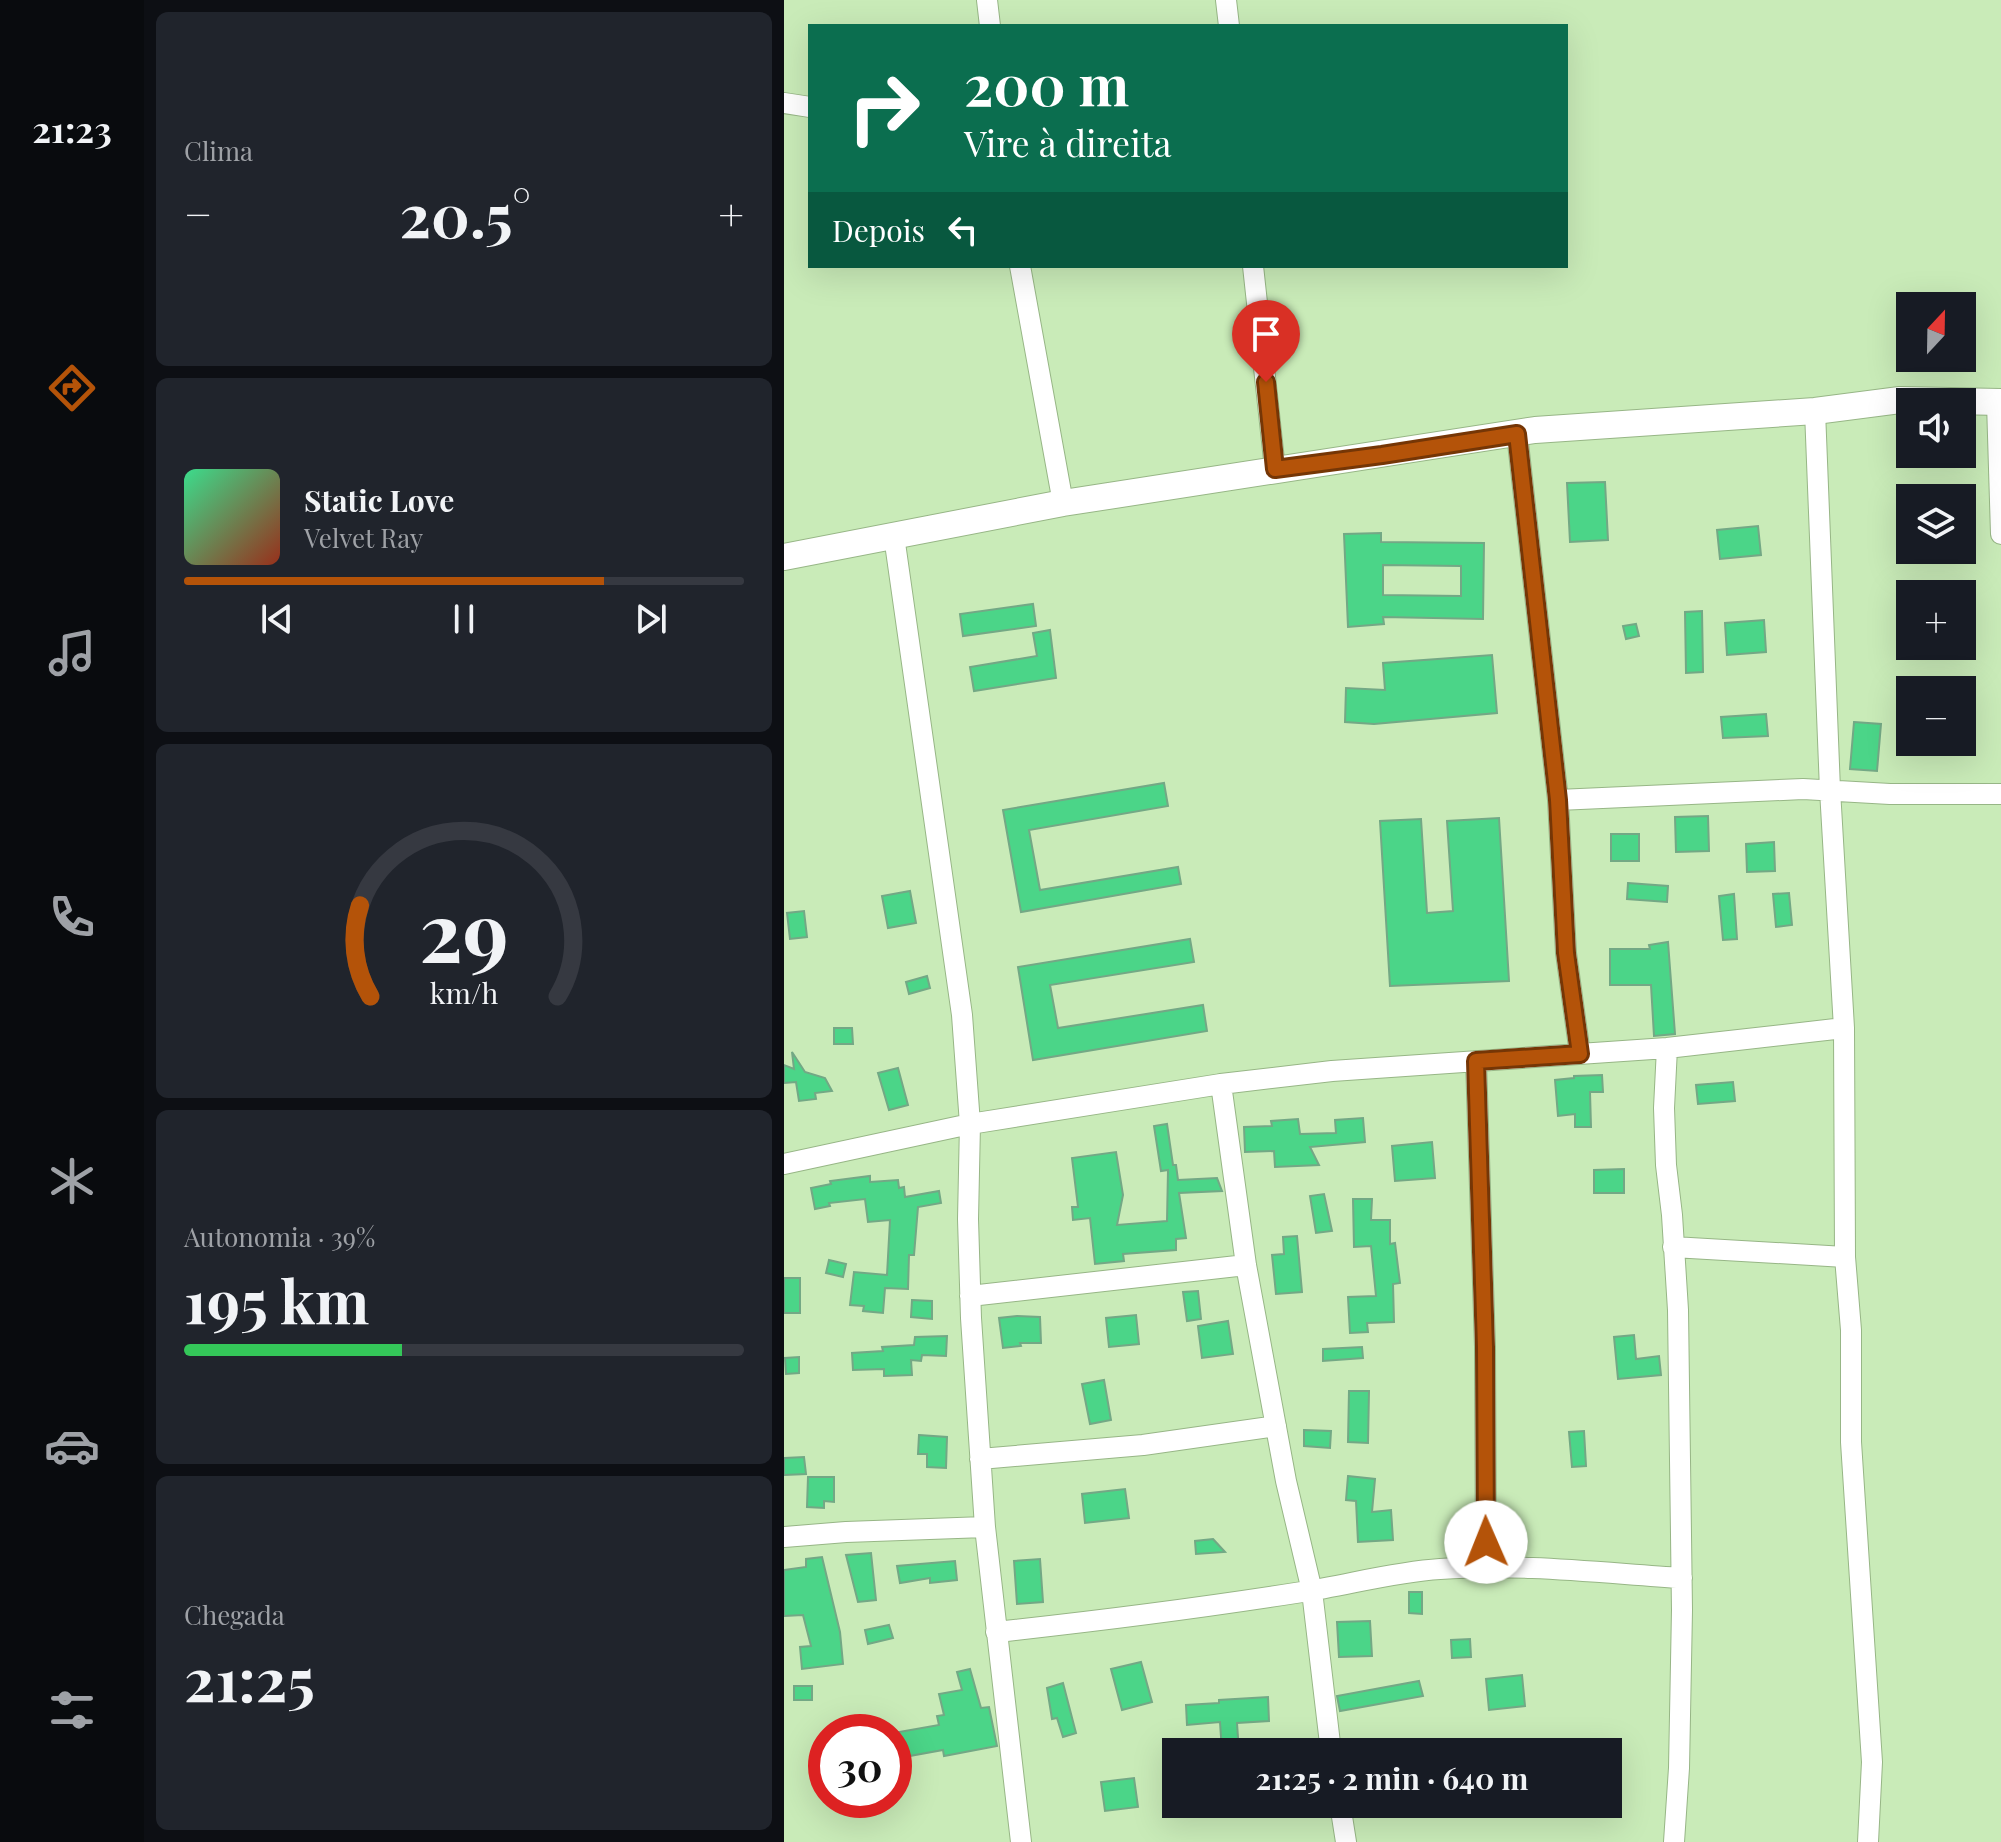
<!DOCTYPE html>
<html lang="pt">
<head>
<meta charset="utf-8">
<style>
  :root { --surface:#171b24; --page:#20242c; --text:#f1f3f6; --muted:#9ea1a6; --line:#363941; --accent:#b45309 }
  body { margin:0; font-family:"Playfair Display",serif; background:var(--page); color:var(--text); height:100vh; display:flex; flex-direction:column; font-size:30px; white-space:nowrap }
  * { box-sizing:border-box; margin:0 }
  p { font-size:26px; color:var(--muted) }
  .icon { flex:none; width:44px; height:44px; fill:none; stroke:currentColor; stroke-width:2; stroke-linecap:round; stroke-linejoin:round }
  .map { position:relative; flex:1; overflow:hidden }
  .side { display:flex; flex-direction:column; gap:12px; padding:12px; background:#0d0f14; width:640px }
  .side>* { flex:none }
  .guide { position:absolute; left:24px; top:24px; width:760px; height:244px; border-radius:0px; box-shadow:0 8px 32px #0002; background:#0b6e4f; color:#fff; overflow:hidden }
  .needle { width:52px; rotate:22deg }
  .fabs { position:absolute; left:1112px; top:292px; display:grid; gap:16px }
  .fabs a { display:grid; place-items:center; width:80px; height:80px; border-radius:0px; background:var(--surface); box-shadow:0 8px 32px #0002; font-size:40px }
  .speed { position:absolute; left:24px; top:1714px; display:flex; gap:16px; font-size:40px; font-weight:700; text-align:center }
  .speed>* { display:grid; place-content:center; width:104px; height:104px; border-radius:50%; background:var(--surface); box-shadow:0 8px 32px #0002; line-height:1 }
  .speed .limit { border:12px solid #d22; background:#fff; color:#111 }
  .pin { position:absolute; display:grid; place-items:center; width:68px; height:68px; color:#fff; margin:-82px -34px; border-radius:50% 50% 50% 0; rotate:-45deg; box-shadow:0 0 8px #0007 }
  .pin .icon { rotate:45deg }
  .me { position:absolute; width:88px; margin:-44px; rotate:359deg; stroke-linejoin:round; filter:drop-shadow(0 0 6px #0008) }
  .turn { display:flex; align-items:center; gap:28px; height:168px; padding:0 24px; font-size:36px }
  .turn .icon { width:104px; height:104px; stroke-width:2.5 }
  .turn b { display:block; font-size:56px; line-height:68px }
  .then { display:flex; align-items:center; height:76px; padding:0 24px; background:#0003; gap:16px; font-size:30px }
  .big { font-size:60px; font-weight:700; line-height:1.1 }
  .side .card { flex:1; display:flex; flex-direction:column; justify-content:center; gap:12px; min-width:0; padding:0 28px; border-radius:12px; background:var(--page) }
  .side .dial { align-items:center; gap:0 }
  .dial svg { height:208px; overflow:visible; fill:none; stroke:var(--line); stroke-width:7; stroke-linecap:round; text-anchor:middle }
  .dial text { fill:var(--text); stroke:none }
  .song { display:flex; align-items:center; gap:24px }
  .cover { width:96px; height:96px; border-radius:12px; background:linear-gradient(135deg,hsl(150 70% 55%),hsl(10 70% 35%)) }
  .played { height:8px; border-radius:4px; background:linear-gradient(90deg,var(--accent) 75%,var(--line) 75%) }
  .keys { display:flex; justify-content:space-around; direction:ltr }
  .heat { display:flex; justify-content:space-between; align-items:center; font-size:44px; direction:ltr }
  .charge { height:12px; border-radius:6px; background:linear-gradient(90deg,#34c759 39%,var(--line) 0) }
  .trip { position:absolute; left:378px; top:1738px; width:460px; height:80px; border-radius:0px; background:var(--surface); box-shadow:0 8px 32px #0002; font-weight:700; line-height:80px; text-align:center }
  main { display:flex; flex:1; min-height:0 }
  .menu { display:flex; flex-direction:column; width:144px; justify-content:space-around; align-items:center; background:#090b0e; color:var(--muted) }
  .menu .icon { width:56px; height:56px }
  .menu .selected { color:var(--accent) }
  .menu b { font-size:36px; color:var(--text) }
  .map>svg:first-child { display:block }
  .building { fill:#4bd588; stroke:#73a885; stroke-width:2; fill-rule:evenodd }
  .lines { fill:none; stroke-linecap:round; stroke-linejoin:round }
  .minor-casing { stroke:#97b686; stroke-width:22 }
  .major-casing { stroke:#97b686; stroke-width:28 }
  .minor { stroke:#fff; stroke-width:20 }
  .major { stroke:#fff; stroke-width:26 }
  .route-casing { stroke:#753606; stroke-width:20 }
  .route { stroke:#b45309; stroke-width:14 }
</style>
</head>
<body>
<main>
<nav class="menu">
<b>21:23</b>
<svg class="icon selected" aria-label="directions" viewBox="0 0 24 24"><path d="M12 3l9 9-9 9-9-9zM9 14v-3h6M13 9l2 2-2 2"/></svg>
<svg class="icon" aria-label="music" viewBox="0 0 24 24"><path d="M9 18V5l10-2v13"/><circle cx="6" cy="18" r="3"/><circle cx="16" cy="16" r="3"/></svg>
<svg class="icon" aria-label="phone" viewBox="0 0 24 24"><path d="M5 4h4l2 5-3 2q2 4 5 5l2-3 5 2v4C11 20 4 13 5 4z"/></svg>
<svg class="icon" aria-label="climate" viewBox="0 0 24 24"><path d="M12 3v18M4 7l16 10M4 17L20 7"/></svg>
<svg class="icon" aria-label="car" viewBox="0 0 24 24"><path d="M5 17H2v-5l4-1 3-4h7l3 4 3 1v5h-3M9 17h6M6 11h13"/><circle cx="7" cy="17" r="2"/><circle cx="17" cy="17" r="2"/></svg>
<svg class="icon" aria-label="filters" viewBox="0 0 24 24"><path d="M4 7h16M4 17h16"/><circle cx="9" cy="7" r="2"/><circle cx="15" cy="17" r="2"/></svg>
</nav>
<section class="side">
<div class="card"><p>Clima</p>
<div class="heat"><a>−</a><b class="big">20.5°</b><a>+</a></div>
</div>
<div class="card">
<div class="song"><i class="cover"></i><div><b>Static Love</b><p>Velvet Ray</p></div></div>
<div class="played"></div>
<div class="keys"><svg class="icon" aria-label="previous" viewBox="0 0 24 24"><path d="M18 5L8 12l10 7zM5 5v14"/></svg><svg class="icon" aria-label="pause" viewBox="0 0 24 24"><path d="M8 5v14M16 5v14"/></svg><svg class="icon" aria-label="next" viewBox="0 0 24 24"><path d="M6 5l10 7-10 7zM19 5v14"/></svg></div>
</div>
<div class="card dial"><svg viewBox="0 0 100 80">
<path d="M14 69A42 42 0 1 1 86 69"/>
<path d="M14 69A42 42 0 0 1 10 34" stroke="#b45309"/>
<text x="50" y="56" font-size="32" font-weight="700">29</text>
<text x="50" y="72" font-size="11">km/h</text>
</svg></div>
<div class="card"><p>Autonomia · 39%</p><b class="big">195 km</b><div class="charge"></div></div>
<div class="card"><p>Chegada</p><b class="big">21:25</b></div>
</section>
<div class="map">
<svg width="1217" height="1842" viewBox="0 0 1217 1842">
  <rect width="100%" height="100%" fill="#c9ebb8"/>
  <path class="building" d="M821,482L824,540L786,542L783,483Z
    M974,526L977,555L936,559L933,530Z
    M597,533V542L700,543L699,619L599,617L600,624L564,627L560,534ZM599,565L677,566V596L599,595Z
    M249,604L252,626L179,636L176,614Z
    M918,611L919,672L902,673L901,612Z
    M980,620L982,652L943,655L941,623Z
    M852,624L855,636L842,639L839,626Z
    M266,630L272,678L190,691L186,667L253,656L249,633Z
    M708,655L713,713L590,724L561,722L562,688L601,690L599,663Z
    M982,714L984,736L939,738L937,717Z
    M1070,722L1097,724L1093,771L1066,769Z
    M380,783L384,806L245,830L256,890L394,867L397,884L237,912L219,810Z
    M924,816L925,851L892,852L891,817Z
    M715,818L725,981L606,986L596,821L637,819L643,913L669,911L663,821Z
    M827,834H855V861H827Z
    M990,842L991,871L963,872L962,844Z
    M844,883L884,886L883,902L843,899Z
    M126,891L132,923L104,928L98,896Z
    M1005,893L1008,925L992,927L989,894Z
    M950,894L953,939L939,940L935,896Z
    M20,911L23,937L6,939L3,913Z
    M406,939L410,962L266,985L274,1028L419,1005L423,1031L249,1060L234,967Z
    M884,942L891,1034L870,1036L867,985H826V949H866L865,945Z
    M143,976L146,988L125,994L122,982Z
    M50,1028H68L69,1044H50Z
    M8,1052L21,1072L41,1078L48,1091L31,1093L32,1099L15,1101L12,1082L0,1083V1065L10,1069Z
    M114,1068L124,1105L105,1110L94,1073Z
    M818,1075L819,1092H806L807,1127H791V1114L774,1116L771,1080L790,1078V1076Z
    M949,1082L951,1101L914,1104L912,1085Z
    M579,1118L581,1142L526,1147L535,1165L491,1167L490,1151L461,1152L460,1127L488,1126L487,1121L514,1119L516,1134L552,1133L551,1120Z
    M383,1124L389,1165H392L394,1180L433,1178L438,1191L395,1193L402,1238L392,1239V1250L339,1254L340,1261L311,1264L306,1218L289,1220L288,1207H294L288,1158L332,1152L339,1195L333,1225L383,1221L384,1170L377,1171L370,1126Z
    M648,1142L651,1178L611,1181L608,1146Z
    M840,1169V1193H810V1170Z
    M86,1176V1182L114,1180L115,1188L120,1187L121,1197L155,1191L157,1203L134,1207L130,1255H125L124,1289L101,1288L99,1313L79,1311L80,1306L66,1305L70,1272L103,1275L106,1220L84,1222L81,1199L45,1203L46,1206L31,1209L27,1188L47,1184L46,1181Z
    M540,1194L548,1231L532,1233L526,1196Z
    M569,1199H588L587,1220H606V1244L611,1243L616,1283L609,1284L610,1322L583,1323L584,1332L566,1333L564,1297L592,1296L587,1246L570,1247Z
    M513,1236L518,1292L492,1294L488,1255L500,1254L499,1237Z
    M45,1260L62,1264L59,1277L42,1273Z
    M0,1278H16V1313H0Z
    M414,1291L417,1319L403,1321L399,1292Z
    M128,1300L148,1301V1319L127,1317Z
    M352,1315L355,1344L325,1347L322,1318Z
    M233,1316L256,1317L257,1343H236L237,1346L219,1348L215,1318Z
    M444,1321L449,1354L418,1358L414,1326Z
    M850,1335L852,1359L875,1356L877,1375L834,1379L830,1337Z
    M163,1336L162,1356L138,1355L137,1361L127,1360L128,1375L100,1376V1369L69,1370L68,1353L99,1351L98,1347L130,1345L131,1337Z
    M578,1347L579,1358L539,1361V1349Z
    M15,1357V1373L2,1374L1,1358Z
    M320,1380L327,1420L306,1424L298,1384Z
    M565,1391H585L584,1443L564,1442Z
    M520,1430L547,1431L546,1448L520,1446Z
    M800,1431L802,1466L788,1467L785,1432Z
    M135,1435L163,1437L162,1468L143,1467V1454H134Z
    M20,1457L22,1474L0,1475V1458Z
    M564,1476L591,1479L588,1512L607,1510L609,1540L574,1542L572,1501L562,1500Z
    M24,1477H50V1502L40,1501V1508L23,1507Z
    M341,1489L345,1518L301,1523L298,1494Z
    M429,1539L441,1552L412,1554L411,1541Z
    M87,1553L92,1600L74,1602L62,1555Z
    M38,1557L56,1632L59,1664L18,1669L16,1647L27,1646L19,1615L0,1616V1570L22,1567V1559Z
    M256,1559L259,1602L233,1604L230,1561Z
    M171,1561L173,1580L146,1583V1578L116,1583L113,1566Z
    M625,1592H638V1614L625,1613Z
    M586,1621L588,1656L555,1657L553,1622Z
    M105,1625L109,1638L84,1644L81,1630Z
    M686,1639L687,1657L668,1658L667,1640Z
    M357,1662L368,1702L338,1710L327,1669Z
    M186,1669L197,1708L205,1707L213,1746L160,1756L159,1750L120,1757L115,1732L155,1725L153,1716L160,1715L155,1694L178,1690L173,1672Z
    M738,1675L741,1706L705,1710L702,1679Z
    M635,1681L639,1696L556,1711L553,1696Z
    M279,1683L292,1733L279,1737L273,1718L268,1719L263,1688Z
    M10,1686H28V1700H10Z
    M484,1697L485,1721L453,1723L455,1752H438L436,1722L403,1725L402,1705L435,1703V1700Z
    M350,1778L354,1807L321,1811L317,1782Z"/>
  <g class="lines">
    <g class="minor-casing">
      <path id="minor" d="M203,0L206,26
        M442,0L445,26
        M0,103L26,107
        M236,266L279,503
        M469,266L491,469
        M1213,403L1217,534
        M1031,411L1046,790L1060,1028L1061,1257L1067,1330V1442L1088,1762L1084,1842
        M733,434L774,800L782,953L796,1054
        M110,536L178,1015L186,1124L184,1219L187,1318L201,1527L237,1842
        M774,800L1019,789L1106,794H1217
        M883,1048L880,1108L882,1165L888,1215L894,1310L898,1610L895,1768L890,1842
        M692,1061L701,1347L702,1567
        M437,1084L462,1265L502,1481L528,1591L547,1752
        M0,1164L186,1124L437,1084L548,1071L883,1048L1060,1028
        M889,1247L1061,1257
        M186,1296L462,1265
        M196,1459L359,1445L492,1426
        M0,1537L62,1532L201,1527
        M212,1632C314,1621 416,1608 518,1592C564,1585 609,1572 656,1569C736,1563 818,1573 898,1578
        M556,1804L562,1842"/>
    </g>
    <g class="major-casing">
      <path id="major" d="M0,557L279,503L751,430L1031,411L1116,400L1217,402"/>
    </g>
    <use href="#minor" class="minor"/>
    <use href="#major" class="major"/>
  </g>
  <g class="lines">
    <g class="route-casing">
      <path id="route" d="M482,382L491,469L598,455L733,434L774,800L782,953L796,1054L692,1061L701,1347L702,1542"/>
    </g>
    <use href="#route" class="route"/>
  </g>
</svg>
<div class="fabs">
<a><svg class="needle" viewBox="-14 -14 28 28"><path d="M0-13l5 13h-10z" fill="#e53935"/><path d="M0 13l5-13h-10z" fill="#9ea1a6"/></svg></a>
<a><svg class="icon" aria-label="sound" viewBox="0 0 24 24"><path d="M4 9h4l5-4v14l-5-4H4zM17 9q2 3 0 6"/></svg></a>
<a><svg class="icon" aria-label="layers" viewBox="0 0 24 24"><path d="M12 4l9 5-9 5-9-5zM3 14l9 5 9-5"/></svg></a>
<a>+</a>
<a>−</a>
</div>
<div class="speed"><div class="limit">30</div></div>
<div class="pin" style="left:482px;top:382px;background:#d93025"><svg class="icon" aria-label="arrive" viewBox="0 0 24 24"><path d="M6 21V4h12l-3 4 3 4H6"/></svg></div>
<svg class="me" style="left:702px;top:1542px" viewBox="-20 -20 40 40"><circle r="19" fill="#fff"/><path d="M0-13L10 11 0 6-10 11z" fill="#b45309"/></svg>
<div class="trip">21:25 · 2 min · 640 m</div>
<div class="guide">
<div class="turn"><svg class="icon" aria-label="right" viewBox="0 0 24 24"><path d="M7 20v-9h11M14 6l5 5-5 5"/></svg><div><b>200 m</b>Vire à direita</div></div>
<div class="then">Depois<svg class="icon" aria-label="left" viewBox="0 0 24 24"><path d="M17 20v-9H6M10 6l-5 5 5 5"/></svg></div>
</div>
</div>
</main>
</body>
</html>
